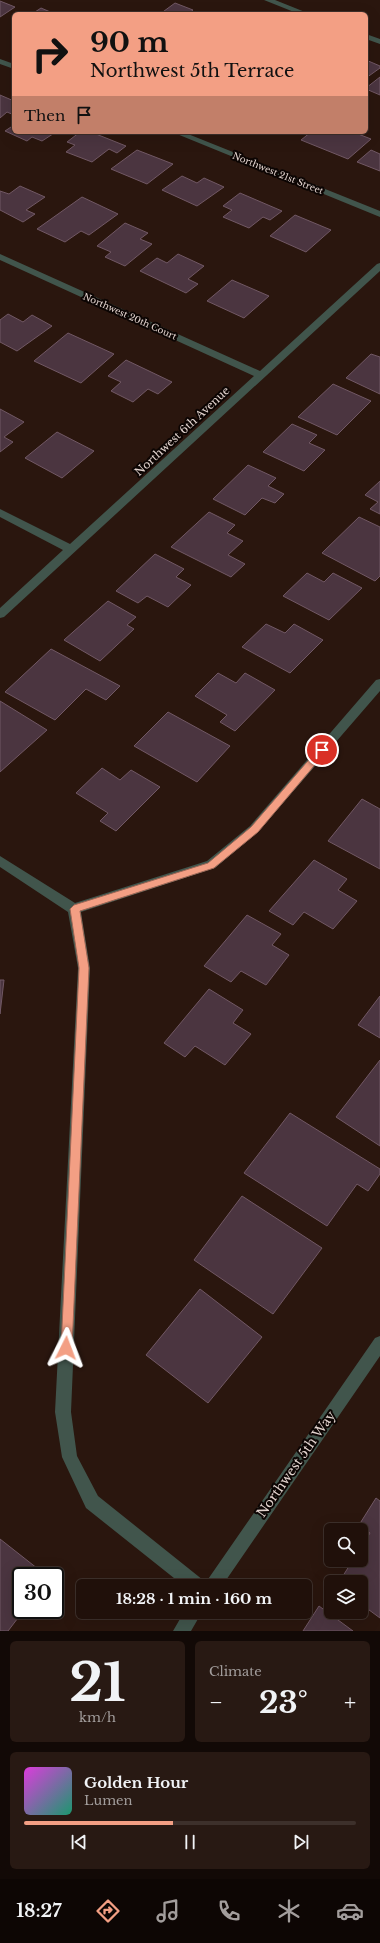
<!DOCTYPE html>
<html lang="en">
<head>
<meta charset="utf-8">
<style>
  :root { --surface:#20100a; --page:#281913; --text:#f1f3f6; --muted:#a29d9c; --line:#3d302b; --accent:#f39f84 }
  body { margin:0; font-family:"Libre Baskerville",serif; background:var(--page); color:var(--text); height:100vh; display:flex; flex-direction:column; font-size:15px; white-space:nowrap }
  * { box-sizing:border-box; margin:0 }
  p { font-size:13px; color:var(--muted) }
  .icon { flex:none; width:22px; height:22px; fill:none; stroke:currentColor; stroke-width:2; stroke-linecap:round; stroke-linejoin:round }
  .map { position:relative; height:1631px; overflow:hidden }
  .side { display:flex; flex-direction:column; gap:10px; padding:10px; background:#120906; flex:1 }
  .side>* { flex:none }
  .guide { position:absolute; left:12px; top:12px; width:356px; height:122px; border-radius:6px; box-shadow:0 4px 16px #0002,0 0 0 1px var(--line); background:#f39f84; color:#111; overflow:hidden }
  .controls { position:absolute; left:324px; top:1523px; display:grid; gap:8px }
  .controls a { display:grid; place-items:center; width:44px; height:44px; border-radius:6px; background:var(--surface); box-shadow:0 4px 16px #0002,0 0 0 1px var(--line); font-size:20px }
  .speed { position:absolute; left:12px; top:1567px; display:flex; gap:8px; font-size:20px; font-weight:700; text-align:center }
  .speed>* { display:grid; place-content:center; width:52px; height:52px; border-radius:50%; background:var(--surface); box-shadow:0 4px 16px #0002,0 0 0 1px var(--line); line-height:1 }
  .speed .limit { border:2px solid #111; border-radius:6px; background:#fff; color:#111 }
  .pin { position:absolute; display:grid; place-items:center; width:34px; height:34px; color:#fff; margin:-17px; border:2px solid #fff; border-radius:50%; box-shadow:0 1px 4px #0007 }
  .me { position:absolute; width:44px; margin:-22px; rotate:3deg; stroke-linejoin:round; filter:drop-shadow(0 0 3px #0008) }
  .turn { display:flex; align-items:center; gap:14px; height:84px; padding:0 12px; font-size:18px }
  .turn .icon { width:52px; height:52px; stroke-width:2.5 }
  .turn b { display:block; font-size:28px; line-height:34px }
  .then { display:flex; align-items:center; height:38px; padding:0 12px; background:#0003; gap:8px; font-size:15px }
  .big { font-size:30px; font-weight:800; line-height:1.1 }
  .side .widget { flex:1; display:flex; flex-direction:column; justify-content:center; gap:6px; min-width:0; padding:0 14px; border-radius:6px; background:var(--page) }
  .side .dial { align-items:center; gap:0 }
  .dial b { font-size:52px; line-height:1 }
  .song { display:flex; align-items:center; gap:12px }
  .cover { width:48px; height:48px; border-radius:6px; background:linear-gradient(135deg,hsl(300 70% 55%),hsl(160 70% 35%)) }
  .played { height:4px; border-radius:2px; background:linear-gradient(90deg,var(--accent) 45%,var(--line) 45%) }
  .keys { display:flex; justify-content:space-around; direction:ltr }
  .heat { display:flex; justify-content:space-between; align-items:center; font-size:22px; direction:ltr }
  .side .tiles { flex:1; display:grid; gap:10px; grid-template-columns:1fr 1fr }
  .widget:last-child { grid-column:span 2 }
  .trip { position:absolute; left:76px; top:1579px; width:236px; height:40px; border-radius:6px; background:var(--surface); box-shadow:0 4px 16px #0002,0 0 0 1px var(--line); font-weight:800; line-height:40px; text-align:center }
  .tabs { display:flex; height:64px; justify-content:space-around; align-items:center; background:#0d0604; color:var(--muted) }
  .tabs .icon { width:28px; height:28px }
  .tabs .active { color:var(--accent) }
  .tabs b { font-size:18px; color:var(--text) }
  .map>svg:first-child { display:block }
  .building { fill:#4b3540; stroke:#715864 }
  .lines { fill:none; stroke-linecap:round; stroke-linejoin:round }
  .street { fill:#41554c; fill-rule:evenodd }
  .route { fill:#f39f84; stroke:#9e6756 }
  .labels { text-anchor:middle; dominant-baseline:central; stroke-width:4; stroke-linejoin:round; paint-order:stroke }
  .far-street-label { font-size:9px; fill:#e3d4cf; stroke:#0c0503 }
  .street-label { font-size:11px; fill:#e3d4cf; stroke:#0c0503 }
  .near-street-label { font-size:13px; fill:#e3d4cf; stroke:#0c0503 }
</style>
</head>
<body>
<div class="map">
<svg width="380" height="1631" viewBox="0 0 380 1631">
  <rect width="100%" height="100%" fill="#2a160e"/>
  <path class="building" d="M0,1L15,7L0,17Z
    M175,3L193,10L188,14H160Z
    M41,8L55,14H32Z
    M366,60L380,66V68L366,78Z
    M380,77V95L366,89V88Z
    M0,95L14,101V115L7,112L0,118Z
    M14,125V132H56L42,141L32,137L27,141L5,131Z
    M80,132H91L126,146L117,153L109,149L92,162L66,152L75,145L67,142Z
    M311,132H353L371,139L348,159L301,140Z
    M137,150L173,164L147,184L111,169Z
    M371,150L380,154V171L357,162Z
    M182,176L197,183L204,178L224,187L197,206L162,190Z
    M20,186L45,197L26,210L35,214L23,222L0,210V191L9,194Z
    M240,193L282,211L270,220L263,217L249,228L223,217L232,210L223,206Z
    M82,197L118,214L89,235L81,231L65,242L37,229Z
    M295,215L331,230L306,252L270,236Z
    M125,223L148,233L140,239L152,244L125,266L105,257L111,252L97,246Z
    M178,254L204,266L188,279L198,284L186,293L140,271L157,258L167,263Z
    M232,280L269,296L244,318L207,301Z
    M8,314L23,322L32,315L52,326L17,351L0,342V320Z
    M68,333L114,354L81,383L34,361Z
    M371,354L380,357V394L346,378Z
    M126,360L172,382L158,394L148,389L133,402L111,391L121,382L108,376Z
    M333,384L371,401L337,435L298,417Z
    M0,409L24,422L4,437L13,442L0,452Z
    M292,424L317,435L309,443L325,450L304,471L263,452Z
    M57,432L94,451L62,478L25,458Z
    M248,465L276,478L268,486L284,494L275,503L262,498L245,515L213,499Z
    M380,481V514L370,509L378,502L365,495Z
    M209,512L235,525L227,533L243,541L228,555L245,564L231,577L171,547Z
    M359,517L380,527V576L375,581L322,553Z
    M155,554L184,569L176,577L191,585L168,607L147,596L138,603L116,591Z
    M307,573L324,582L333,573L362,588L329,620L283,596Z
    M108,601L136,617L127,625L134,629L100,661L64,640Z
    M266,624L285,633L294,624L323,640L290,673L242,647Z
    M51,649L120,686L106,700L86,689L55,720L5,692Z
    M218,673L236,683L245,673L275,690L235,731L220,722L227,715L195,696Z
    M0,701L47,730L0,772Z
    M168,712L230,746L197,782L134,746Z
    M102,768L120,780L131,770L160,787L116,831L100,821L108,813L76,793Z
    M362,799L380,809V869L328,841Z
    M314,860L347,879L338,890L357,901L333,929L304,912L293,925L269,911Z
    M247,915L281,934L272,945L289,955L266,985L241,971L231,982L204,966Z
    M0,980H4L0,1014Z
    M209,989L243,1010L233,1023L251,1034L225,1065L195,1046L185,1057L164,1043Z
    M380,996V1038L358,1025Z
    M380,1060V1146L336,1117Z
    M290,1113L380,1169V1174L368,1191L357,1184L327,1226L244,1173Z
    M242,1196L322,1248L273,1314L194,1260Z
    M200,1289L262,1337L208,1403L146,1355Z
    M376,1498L380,1501V1618L361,1604V1582H339L353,1560H361V1548L370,1533L359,1525Z
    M0,1539L47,1576H21V1610H24L8,1631H0Z
    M319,1606L353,1631H303Z"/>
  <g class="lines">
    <path class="street" d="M264,0H275L310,14H299Z
      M366,34L380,39V44L366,39Z
      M0,59L14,64V69L0,64Z
      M172,132H183L380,211V217Z
      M0,254L260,371L377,264L380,263V271L4,617L0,618V608L63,550L0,517V509L70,544L254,376L0,260Z
      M380,679V691L258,832L215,868L81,912L90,968L71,1412L77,1456L98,1496L203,1580L204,1585L375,1338L380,1336V1356L222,1586H184L86,1508L62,1457L55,1412L78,968L68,912L0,867V856L75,903L207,861L250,826L376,680Z
      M184,1612H202L191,1631H173Z"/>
  </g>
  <path class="route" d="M322,747L326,750L325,753L258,832L214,868L80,911L89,968L72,1348L70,1352L66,1354L62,1352L61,1348L79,968L70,909L74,905L208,863L251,827L319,748Z"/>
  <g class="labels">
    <g class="far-street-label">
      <text transform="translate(278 173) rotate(22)">Northwest 21st Street</text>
      <text transform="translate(130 316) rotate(24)">Northwest 20th Court</text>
    </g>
    <g class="street-label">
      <text transform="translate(182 431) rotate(-43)">Northwest 6th Avenue</text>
    </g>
    <g class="near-street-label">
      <text transform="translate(296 1464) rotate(-55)">Northwest 5th Way</text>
    </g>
  </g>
</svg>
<div class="controls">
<a><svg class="icon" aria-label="search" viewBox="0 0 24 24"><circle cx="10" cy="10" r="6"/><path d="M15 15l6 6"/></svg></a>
<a><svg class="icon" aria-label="layers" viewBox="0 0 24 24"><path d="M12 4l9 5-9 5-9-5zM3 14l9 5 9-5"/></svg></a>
</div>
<div class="speed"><div class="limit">30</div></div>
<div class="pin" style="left:322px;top:750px;background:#d93025"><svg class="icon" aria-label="arrive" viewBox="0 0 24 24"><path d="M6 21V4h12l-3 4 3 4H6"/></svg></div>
<svg class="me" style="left:66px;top:1348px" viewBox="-20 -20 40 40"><path d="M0-17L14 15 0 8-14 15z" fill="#f39f84" stroke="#fff" stroke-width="4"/></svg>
<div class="trip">18:28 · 1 min · 160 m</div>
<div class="guide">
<div class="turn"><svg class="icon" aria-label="right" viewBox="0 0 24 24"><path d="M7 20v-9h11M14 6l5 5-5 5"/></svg><div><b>90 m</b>Northwest 5th Terrace</div></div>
<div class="then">Then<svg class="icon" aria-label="arrive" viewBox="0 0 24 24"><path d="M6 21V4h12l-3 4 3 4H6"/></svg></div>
</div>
</div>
<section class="side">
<div class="tiles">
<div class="widget dial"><b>21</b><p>km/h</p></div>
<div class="widget"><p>Climate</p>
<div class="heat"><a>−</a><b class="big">23°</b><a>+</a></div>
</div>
<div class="widget">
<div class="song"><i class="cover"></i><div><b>Golden Hour</b><p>Lumen</p></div></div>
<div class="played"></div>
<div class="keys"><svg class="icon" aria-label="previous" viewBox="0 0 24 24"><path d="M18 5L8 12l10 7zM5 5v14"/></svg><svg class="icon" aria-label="pause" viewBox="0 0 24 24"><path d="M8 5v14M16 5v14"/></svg><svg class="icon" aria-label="next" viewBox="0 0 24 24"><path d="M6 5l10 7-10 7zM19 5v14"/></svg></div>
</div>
</div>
</section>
<nav class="tabs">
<b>18:27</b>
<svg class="icon active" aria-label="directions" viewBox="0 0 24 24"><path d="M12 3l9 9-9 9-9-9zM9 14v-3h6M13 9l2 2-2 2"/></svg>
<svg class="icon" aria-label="music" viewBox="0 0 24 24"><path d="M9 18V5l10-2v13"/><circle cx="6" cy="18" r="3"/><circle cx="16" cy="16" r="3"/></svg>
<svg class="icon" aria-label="phone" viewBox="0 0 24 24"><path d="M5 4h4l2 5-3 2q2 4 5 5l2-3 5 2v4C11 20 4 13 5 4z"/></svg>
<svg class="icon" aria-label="climate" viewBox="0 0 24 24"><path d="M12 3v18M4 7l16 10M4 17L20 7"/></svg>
<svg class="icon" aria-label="car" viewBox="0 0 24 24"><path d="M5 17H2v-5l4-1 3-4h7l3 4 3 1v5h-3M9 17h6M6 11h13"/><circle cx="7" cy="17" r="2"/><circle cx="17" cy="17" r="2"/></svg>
</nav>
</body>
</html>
